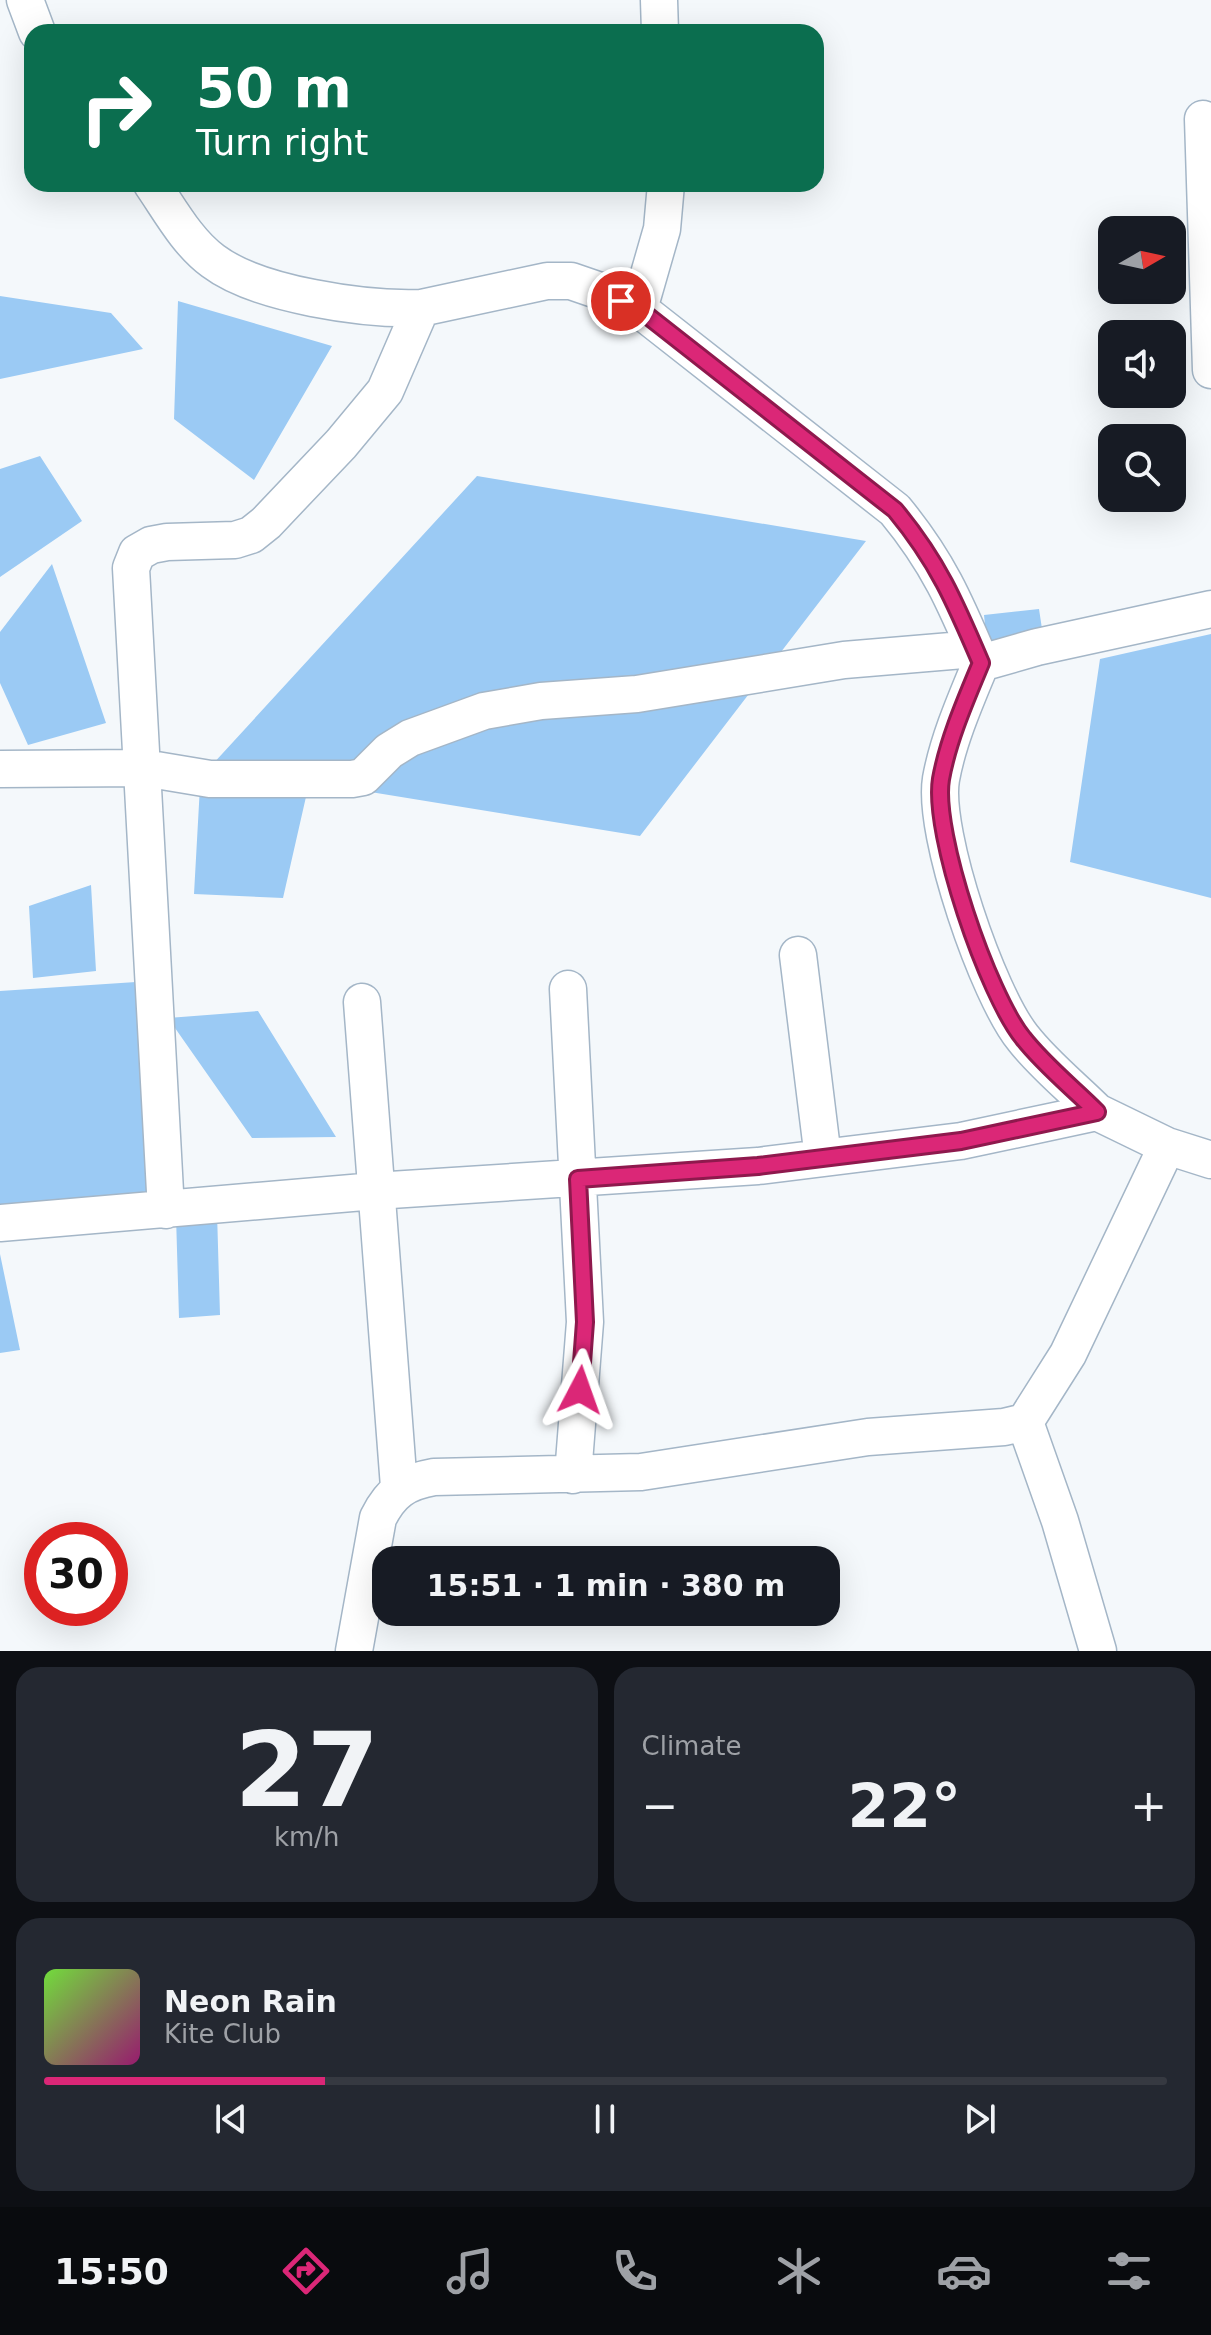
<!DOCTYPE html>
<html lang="en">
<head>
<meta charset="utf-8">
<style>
  :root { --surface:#171b24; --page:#242831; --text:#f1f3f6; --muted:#9ea1a6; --line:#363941; --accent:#db2777 }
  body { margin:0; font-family:"DejaVu Sans",sans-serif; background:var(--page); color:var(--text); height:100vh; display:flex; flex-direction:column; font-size:30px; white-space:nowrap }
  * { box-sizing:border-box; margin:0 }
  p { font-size:26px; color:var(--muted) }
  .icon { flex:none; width:44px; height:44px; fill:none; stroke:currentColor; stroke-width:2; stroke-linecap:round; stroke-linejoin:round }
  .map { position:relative; height:1651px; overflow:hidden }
  .side { display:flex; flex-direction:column; gap:16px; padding:16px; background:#0d0f14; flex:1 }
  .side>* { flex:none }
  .hud { position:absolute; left:24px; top:24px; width:800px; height:168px; border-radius:24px; box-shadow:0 8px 32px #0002; background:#0b6e4f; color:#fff; overflow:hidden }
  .needle { width:52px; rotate:81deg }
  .fabs { position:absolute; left:1098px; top:216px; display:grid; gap:16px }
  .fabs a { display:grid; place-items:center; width:88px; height:88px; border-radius:16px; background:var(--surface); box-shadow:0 8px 32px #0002; font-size:40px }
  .speed { position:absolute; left:24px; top:1522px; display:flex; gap:16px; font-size:40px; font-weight:700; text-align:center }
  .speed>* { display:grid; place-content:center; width:104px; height:104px; border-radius:50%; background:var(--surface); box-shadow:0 8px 32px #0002; line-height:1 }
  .speed .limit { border:12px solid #d22; background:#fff; color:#111 }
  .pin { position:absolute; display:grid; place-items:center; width:68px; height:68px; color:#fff; margin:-34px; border:4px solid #fff; border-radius:50%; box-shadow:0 2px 8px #0007 }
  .me { position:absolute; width:88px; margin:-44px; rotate:4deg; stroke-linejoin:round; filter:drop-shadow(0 0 6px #0008) }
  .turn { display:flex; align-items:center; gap:28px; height:168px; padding:0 40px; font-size:36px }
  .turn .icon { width:104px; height:104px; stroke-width:2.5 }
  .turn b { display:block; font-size:56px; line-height:68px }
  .big { font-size:60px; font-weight:700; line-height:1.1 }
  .side .tile { flex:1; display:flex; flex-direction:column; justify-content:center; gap:12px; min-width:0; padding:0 28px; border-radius:24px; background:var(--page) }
  .side .dial { align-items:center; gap:0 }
  .dial b { font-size:104px; line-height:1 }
  .song { display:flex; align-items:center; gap:24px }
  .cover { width:96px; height:96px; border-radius:12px; background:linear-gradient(135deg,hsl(100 70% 55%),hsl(320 70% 35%)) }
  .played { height:8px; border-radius:4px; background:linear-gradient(90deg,var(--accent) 25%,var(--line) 25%) }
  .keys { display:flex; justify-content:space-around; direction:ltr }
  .heat { display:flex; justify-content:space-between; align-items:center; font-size:44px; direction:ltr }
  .side .tiles { flex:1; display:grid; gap:16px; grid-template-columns:1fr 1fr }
  .tile:last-child { grid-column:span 2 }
  .trip { position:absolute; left:372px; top:1546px; width:468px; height:80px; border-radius:24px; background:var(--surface); box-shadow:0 8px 32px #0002; font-weight:700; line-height:80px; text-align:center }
  .tabs { display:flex; height:128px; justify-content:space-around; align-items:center; background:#090b0e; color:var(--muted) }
  .tabs .icon { width:56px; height:56px }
  .tabs .active { color:var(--accent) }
  .tabs b { font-size:36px; color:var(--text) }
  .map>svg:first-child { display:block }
  .green { fill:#9bcaf4 }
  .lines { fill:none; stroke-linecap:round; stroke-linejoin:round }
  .minor-casing { stroke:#a4b6c7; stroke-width:39 }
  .minor { stroke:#fff; stroke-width:36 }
  .route-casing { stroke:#8e194d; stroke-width:20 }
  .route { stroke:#db2777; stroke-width:14 }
</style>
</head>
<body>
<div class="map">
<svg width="1211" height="1651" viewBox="0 0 1211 1651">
  <rect width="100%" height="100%" fill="#f4f8fb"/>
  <path class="green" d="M0,296L111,313L143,349L0,379Z
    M178,301L332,346L254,480L174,419Z
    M40,456L82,521L0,577V469Z
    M477,476L866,541L640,836L211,766Z
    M52,564L106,723L28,745L0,683V632Z
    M1039,609L1044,642L988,655L984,615Z
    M1211,634V898L1070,862L1100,659Z
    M200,786L308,788L283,898L194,894Z
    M91,885L96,971L33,978L29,906Z
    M136,982L153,1207L0,1213V991Z
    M258,1011L336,1137L252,1138L168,1018Z
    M217,1212L220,1315L179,1318L176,1216Z
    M0,1254L20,1350L0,1353Z"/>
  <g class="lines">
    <g class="minor-casing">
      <path id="minor" d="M25,0L37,32
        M659,0L660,32
        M1203,119L1211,370
        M152,184C170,210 187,242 213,261C258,295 365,310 421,308L547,281H571L603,292L639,309L895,510C938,562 955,602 981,663
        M639,309L662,229L666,184
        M0,769L144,768L210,779H352L363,777L389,751L410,738L484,711L541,701L637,694L844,660L975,649
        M798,955L823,1158
        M568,989L585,1322L573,1475
        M362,1002L399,1487
        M1097,1112L1167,1146L1211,1160
        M166,1210L131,568L137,553L151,545L167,542L235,540L251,535L266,523L341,444L385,391L421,308
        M0,1223L375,1191L758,1166L961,1141L1097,1112C1073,1088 1044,1065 1023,1038C988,995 932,833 941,779C948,740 966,699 981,663L1037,647L1211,609
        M1025,1422L1060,1521L1098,1651
        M354,1651L378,1518C391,1492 405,1482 434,1477L641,1472L868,1437L1004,1427L1025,1422L1068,1354L1167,1146"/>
    </g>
    <use href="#minor" class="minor"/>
  </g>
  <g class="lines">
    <g class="route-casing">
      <path id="route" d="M580,1390L585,1322L578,1179L758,1166L961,1141L1097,1112C1073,1088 1044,1065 1023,1038C988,995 932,833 941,779C948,740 966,699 981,663C955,602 938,562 895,510L639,309L621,301"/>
    </g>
    <use href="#route" class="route"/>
  </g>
</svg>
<div class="fabs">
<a><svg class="needle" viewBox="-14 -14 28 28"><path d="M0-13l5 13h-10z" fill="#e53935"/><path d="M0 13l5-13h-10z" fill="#9ea1a6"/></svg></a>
<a><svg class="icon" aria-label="sound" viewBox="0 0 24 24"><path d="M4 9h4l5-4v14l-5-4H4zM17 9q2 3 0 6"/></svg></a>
<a><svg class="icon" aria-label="search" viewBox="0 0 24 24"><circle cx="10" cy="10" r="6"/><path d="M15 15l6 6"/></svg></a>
</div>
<div class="speed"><div class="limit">30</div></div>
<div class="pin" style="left:621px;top:301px;background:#d93025"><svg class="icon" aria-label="arrive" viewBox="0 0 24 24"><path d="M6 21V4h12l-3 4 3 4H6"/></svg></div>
<svg class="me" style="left:580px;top:1390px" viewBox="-20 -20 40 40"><path d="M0-17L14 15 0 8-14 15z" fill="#db2777" stroke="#fff" stroke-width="4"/></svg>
<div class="trip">15:51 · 1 min · 380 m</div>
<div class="hud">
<div class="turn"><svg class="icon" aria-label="right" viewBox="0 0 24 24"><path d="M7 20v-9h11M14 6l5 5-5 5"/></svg><div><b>50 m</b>Turn right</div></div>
</div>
</div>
<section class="side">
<div class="tiles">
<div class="tile dial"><b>27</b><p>km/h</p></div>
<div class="tile"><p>Climate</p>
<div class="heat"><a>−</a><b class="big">22°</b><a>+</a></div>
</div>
<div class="tile">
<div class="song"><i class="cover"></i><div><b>Neon Rain</b><p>Kite Club</p></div></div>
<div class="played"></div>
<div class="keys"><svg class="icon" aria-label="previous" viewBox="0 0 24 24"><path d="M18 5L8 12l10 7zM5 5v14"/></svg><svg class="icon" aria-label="pause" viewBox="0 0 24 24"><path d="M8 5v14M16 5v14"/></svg><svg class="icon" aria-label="next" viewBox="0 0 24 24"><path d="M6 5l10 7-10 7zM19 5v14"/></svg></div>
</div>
</div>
</section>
<nav class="tabs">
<b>15:50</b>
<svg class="icon active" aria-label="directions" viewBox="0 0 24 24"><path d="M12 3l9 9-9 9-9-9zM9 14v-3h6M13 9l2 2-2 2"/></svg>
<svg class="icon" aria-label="music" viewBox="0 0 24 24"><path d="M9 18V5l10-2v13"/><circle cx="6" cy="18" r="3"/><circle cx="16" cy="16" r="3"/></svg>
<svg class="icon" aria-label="phone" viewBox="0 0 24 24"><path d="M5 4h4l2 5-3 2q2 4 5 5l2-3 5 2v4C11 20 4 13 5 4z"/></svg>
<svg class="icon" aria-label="climate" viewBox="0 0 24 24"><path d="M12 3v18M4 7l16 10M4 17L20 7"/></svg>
<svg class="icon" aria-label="car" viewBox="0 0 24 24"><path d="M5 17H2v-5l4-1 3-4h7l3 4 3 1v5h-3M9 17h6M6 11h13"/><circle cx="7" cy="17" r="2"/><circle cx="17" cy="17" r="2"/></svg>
<svg class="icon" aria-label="filters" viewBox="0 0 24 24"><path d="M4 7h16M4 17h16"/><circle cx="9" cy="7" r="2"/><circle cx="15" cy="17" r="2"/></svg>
</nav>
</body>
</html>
